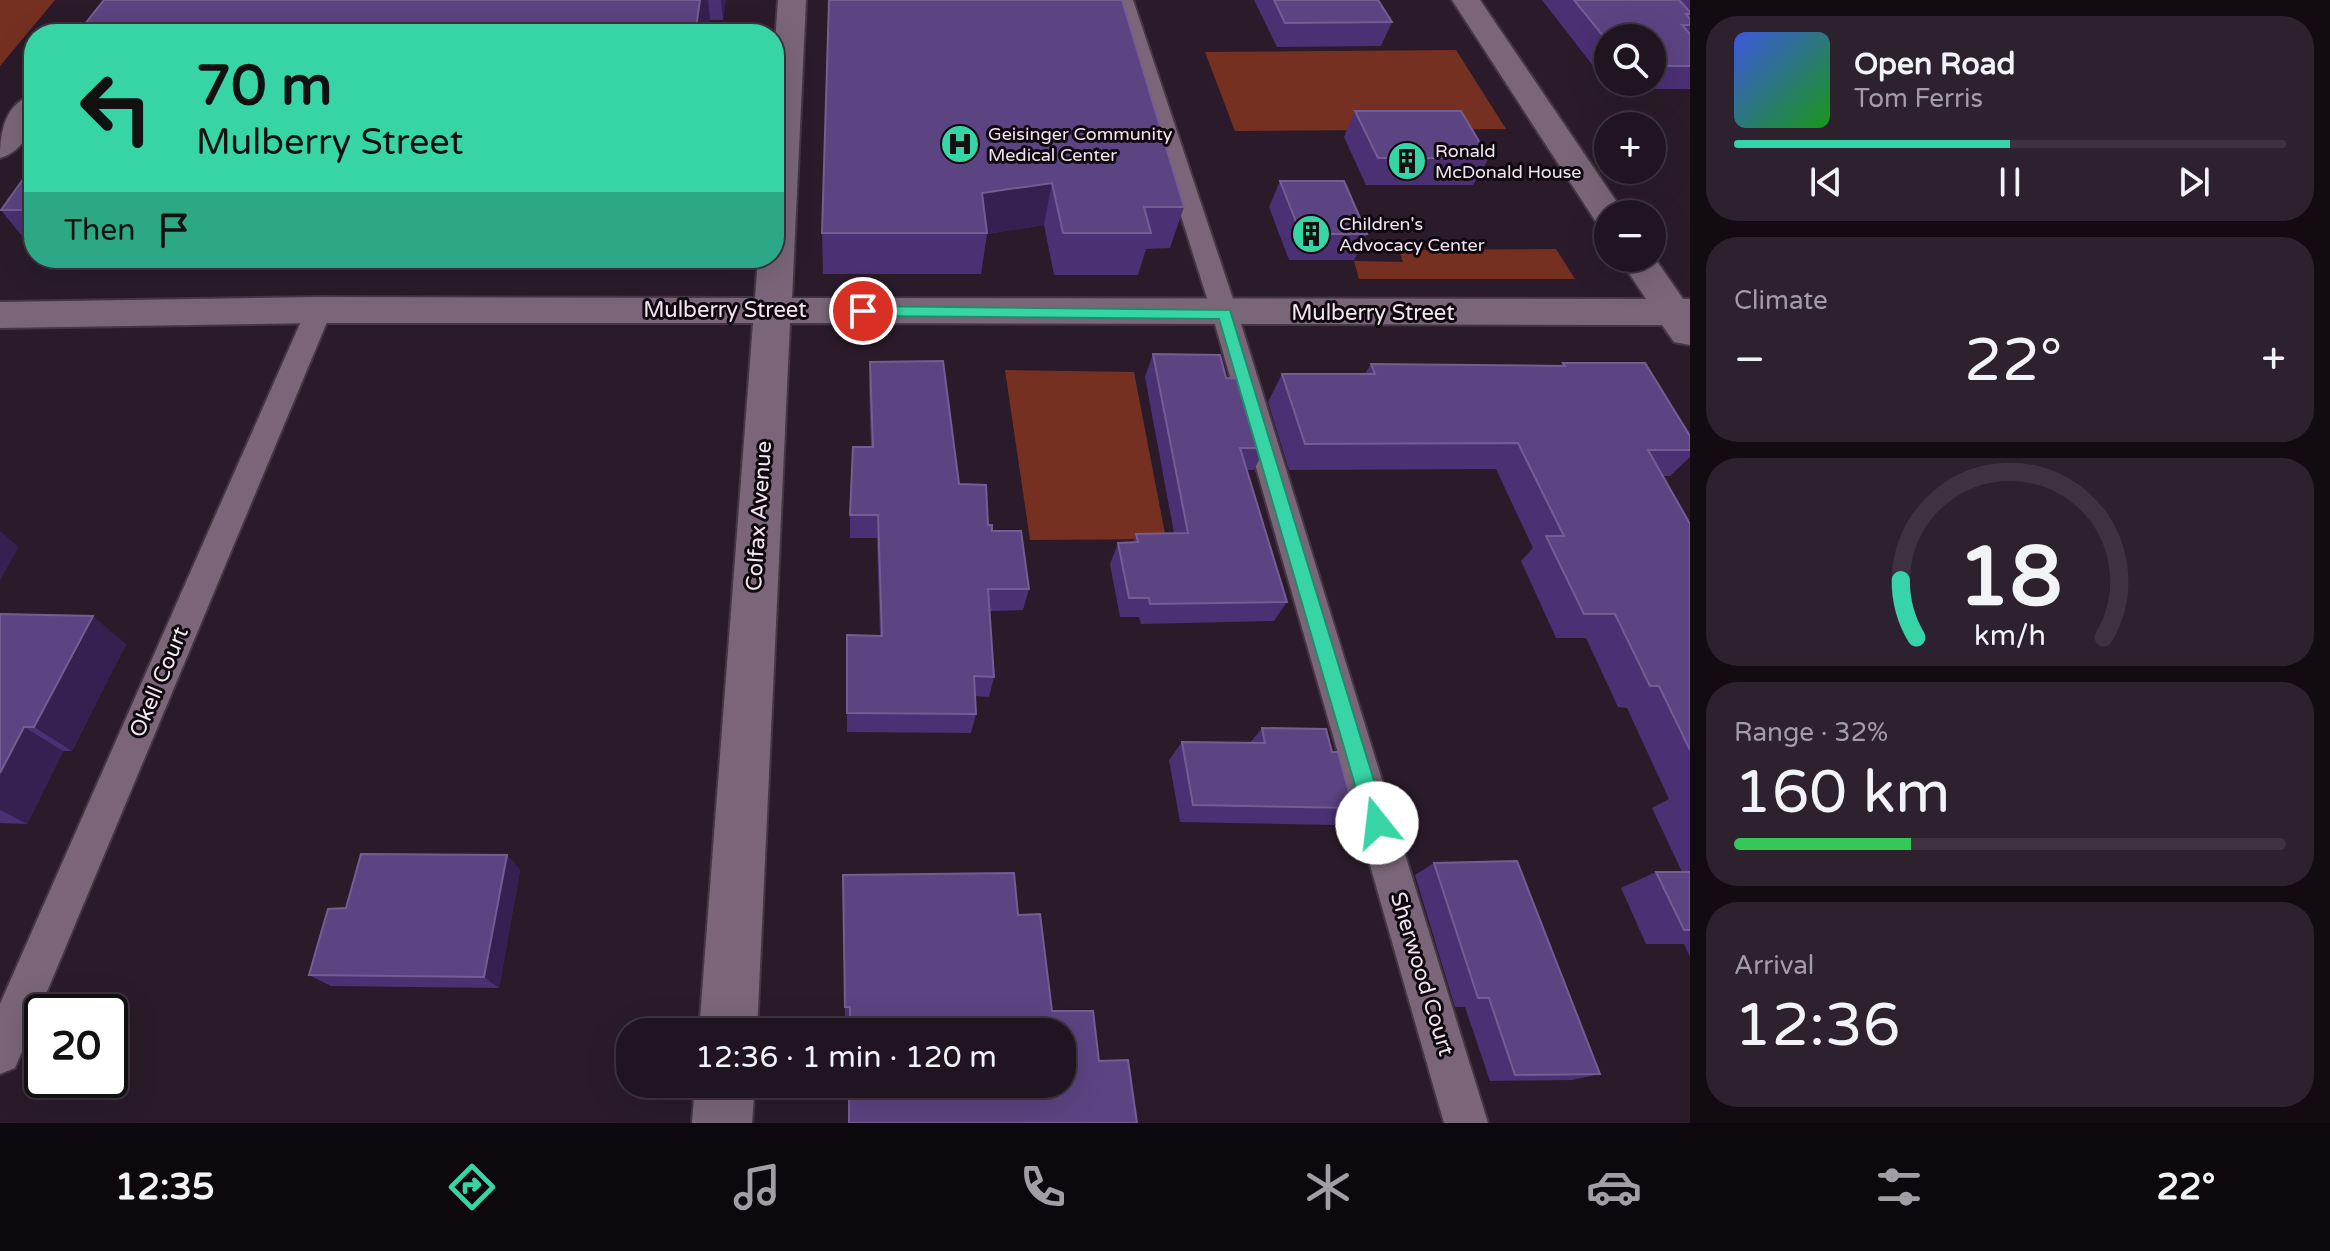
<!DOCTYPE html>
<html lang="en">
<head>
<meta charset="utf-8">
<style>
  :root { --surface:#201420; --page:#2d212d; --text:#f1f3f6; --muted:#a29ea5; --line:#3d333e; --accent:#37d4a6 }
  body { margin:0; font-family:"Varela Round",sans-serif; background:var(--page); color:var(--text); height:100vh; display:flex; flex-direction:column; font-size:30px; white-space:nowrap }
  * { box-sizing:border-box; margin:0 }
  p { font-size:26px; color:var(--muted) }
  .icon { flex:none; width:44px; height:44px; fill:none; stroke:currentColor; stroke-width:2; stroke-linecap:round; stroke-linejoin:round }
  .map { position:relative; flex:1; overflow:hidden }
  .panel { display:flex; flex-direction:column; gap:16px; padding:16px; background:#120b12; width:640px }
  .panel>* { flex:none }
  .guide { position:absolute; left:24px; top:24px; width:760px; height:244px; border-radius:32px; box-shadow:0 8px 32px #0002,0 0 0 2px var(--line); background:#37d4a6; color:#111; overflow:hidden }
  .tools { position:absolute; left:1594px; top:24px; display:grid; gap:16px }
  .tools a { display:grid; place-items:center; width:72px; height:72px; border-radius:50%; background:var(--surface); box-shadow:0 8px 32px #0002,0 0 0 2px var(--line); font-size:40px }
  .speed { position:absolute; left:24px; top:994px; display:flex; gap:16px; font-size:40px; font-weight:700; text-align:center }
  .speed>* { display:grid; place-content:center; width:104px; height:104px; border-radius:50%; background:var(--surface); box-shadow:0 8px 32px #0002,0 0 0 2px var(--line); line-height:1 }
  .speed .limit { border:4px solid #111; border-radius:12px; background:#fff; color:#111 }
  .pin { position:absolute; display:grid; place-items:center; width:68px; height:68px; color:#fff; margin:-34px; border:4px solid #fff; border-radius:50%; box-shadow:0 2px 8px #0007 }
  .me { position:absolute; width:88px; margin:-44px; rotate:344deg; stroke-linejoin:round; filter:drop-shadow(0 0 6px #0008) }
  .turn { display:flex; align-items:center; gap:28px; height:168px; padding:0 40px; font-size:36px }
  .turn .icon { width:104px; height:104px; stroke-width:2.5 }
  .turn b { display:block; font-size:56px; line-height:68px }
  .then { display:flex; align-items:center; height:76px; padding:0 40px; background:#0003; gap:16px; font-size:30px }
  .big { font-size:60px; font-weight:600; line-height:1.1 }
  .panel .widget { flex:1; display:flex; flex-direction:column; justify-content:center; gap:12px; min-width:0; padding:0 28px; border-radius:32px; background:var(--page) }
  .panel .dial { align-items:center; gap:0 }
  .dial svg { height:208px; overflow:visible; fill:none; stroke:var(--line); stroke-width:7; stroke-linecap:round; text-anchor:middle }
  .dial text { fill:var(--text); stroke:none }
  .song { display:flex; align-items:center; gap:24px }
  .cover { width:96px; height:96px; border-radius:12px; background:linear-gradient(135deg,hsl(230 70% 55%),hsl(120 70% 35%)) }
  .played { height:8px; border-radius:4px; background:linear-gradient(90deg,var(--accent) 50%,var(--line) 50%) }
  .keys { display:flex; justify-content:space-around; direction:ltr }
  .heat { display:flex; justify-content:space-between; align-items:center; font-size:44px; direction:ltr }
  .charge { height:12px; border-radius:6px; background:linear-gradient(90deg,#34c759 32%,var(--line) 0) }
  .trip { position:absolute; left:616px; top:1018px; width:460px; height:80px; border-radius:32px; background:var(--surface); box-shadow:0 8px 32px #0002,0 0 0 2px var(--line); font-weight:600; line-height:80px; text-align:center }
  .tab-bar { display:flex; height:128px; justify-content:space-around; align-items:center; background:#0d080d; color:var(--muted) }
  .tab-bar .icon { width:56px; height:56px }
  .tab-bar .current { color:var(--accent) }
  .tab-bar b { font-size:36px; color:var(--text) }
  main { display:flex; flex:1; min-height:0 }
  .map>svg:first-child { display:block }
  .green { fill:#753021 }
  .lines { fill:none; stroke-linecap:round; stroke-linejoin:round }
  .lane-casing { stroke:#443643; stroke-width:4 }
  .street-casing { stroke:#443643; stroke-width:4 }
  .lane { fill:#7a6678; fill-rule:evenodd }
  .street { fill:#7a6678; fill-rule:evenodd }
  .wall { fill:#4b3074; fill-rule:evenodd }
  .shaded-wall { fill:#361f51 }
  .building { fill:#5c4382; stroke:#745d93; stroke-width:2 }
  .route { fill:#37d4a6; stroke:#248a6c; stroke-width:2 }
  .labels { text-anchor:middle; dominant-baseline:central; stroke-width:6; stroke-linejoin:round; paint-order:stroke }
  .far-poi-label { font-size:18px; fill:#f1e6f0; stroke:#0f080f; text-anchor:start }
  .street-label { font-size:22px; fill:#f1e6f0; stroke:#0f080f }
</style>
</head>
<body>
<main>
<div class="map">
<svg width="1690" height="1123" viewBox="0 0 1690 1123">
  <rect width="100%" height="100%" fill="#2b1b2a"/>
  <path class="green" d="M0,0H55L0,66Z
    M1456,50L1506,129L1235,131L1205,52Z
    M1556,249L1575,279H1359L1354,261L1403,262L1399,250Z
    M1005,370L1134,372L1166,539L1030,540Z"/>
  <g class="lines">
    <g class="lane-casing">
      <path id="lane" d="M1113,0H1133L1238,314L1488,1123H1444L1212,314Z
        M319,301L328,304L332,310L15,1068L0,1074V1004L306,310L310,304Z"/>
    </g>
    <g class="street-casing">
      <path id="street" d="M778,0H806L792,298L1646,299L1619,258H1652V254L1683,299H1690V345L1674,342L1662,325L790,323L757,1032H699L753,323H319L0,328V302L319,297L755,298L758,258H774V56Z
        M1452,0H1480L1625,214H1608V225L1596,222Z
        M34,95C34,120 29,150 0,158C0,132 5,102 34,95Z
        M695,1084H755L752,1123H692Z"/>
    </g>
    <use href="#lane" class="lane"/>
    <use href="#street" class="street"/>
  </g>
  <path class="wall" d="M104,0H726L723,20H710Z
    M829,0L1184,207L1170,248L1146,249L1138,275H1054L1044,225L987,234L981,274H823L822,233Z
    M1254,0H1378L1392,22L1381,46L1277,47Z
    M1542,0H1690V89H1611ZM1608,38H1652V82H1608Z
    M1355,111L1489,158L1473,185H1366L1344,137Z
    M34,164V251L1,210Z
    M1280,181L1367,234L1354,260H1289L1269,207Z
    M40,258H453L43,262Z
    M1153,354L1226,378L1265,448L1254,470H1247L1287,602L1274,621L1141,624L1139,617H1120L1110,564L1118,543H1133L1136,534L1174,533L1145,377Z
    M870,362L988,525L1029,589L1023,610L990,611L994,677L989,697L975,696L976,714L971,733L847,732V635L880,636L877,538H850V515L871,447L869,387Z
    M1563,363L1690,436V457L1670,476H1663L1690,524V957L1684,944H1646L1621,888L1656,872H1682L1652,808L1669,799L1627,708L1618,707L1586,638H1556L1521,561L1533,548L1496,469L1289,470L1268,402L1282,374H1365L1371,364L1561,366Z
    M0,614L126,644L72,751H63L27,824L0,823Z
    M1262,728L1332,752L1353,808L1334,825L1180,822L1169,760L1182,742L1250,743Z
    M507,855L520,870L499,988L331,986L309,975L346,908Z
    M1434,863L1600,1074L1572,1080L1490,1081L1465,1007H1455L1415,875Z
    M843,875L1018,915L1052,1011L1099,1061L1137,1123L849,1020H845Z"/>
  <path class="shaded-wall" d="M700,0H708L710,20L708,34H695Z
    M721,0H726L723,20Z
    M1052,183L1044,225L987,234L982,193Z
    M0,531L19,547L0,580Z
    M93,616L126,644L72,751L34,727Z
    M24,727L63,751L27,824L0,810V773Z
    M507,855L520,870L499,988L484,977Z"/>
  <path class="building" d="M104,0H700L695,34H77Z
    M829,0H1122L1184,207H1144L1151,233H1063L1052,183L982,193L987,233H822Z
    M1274,0H1378L1392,22L1285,23Z
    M1574,0H1679L1690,12V14H1686L1690,19V25H1682L1690,34V66H1652V38H1608V42Z
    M1355,111H1461L1489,158H1378Z
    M34,164V210H1Z
    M1280,181H1344L1367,234H1301Z
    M1153,354L1220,355L1226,378L1245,379L1265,448H1240L1287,602L1150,604L1149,598H1129L1118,543L1138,542L1136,534L1188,533Z
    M943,361L959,484L986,485L988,525H992V531H1021L1029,589H988L994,677L974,676L976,714L847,713V635L882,636L878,515H850L853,447H873L870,362Z
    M1563,363H1645L1690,436V450H1648L1690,524V750L1659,686H1650L1615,614H1584L1546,536H1564L1518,443L1305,444L1282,374H1375L1371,364L1565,366Z
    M0,614L93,616L34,727H24L0,773Z
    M1262,728L1326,729L1332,752H1338L1353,808L1193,805L1182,742L1265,743Z
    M361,854L507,855L484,977L309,975L328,909L346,908Z
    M1517,861L1600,1074L1515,1075L1489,998H1478L1434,863Z
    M1656,872H1690V930H1684Z
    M1014,873L1018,915L1040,914L1052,1011H1093L1099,1061L1128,1060L1137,1123H849V1084H1062V1032H850V1007H845L843,875Z"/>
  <path class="route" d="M863,306L1230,310L1387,823L1384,831L1377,834L1369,831L1366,823L1219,319L863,316L855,311Z"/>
  <defs>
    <g id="hospital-disc" transform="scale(2)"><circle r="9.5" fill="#37d4a6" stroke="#0f080f"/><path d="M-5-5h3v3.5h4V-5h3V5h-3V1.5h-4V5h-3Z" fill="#111"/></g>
    <g id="building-disc" transform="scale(2)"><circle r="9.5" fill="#37d4a6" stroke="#0f080f"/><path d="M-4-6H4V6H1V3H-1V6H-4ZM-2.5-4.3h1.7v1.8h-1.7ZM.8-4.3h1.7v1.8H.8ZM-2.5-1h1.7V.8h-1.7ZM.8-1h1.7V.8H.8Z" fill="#111"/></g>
  </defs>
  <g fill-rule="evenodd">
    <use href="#hospital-disc" x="960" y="144"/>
    <use href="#building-disc" x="1407" y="161"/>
    <use href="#building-disc" x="1311" y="234"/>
  </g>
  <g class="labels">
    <g class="far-poi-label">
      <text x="988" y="134">Geisinger Community<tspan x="988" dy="21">Medical Center</tspan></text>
      <text x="1435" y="151">Ronald<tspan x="1435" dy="21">McDonald House</tspan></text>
      <text x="1339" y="224">Children's<tspan x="1339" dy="21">Advocacy Center</tspan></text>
    </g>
    <g class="street-label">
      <text x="725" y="310">Mulberry Street</text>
      <text x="1373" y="313">Mulberry Street</text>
      <text transform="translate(759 516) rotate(-86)">Colfax Avenue</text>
      <text transform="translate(159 682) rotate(-67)">Okell Court</text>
      <text transform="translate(1422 974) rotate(73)">Sherwood Court</text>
    </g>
  </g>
</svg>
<div class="tools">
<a><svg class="icon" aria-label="search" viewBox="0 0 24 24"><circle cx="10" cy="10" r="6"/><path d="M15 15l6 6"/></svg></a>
<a>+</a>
<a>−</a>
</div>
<div class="speed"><div class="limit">20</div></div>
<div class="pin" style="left:863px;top:311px;background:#d93025"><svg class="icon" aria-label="arrive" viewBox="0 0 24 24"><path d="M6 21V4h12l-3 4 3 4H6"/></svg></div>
<svg class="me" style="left:1377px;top:823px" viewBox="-20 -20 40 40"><circle r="19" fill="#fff"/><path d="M0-13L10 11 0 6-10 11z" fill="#37d4a6"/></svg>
<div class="trip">12:36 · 1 min · 120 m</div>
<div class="guide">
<div class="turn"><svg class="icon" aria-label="left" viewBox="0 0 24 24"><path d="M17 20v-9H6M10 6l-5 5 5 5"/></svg><div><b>70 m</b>Mulberry Street</div></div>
<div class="then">Then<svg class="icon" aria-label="arrive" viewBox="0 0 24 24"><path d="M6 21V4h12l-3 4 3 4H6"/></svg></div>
</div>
</div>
<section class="panel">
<div class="widget">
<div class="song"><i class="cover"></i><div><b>Open Road</b><p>Tom Ferris</p></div></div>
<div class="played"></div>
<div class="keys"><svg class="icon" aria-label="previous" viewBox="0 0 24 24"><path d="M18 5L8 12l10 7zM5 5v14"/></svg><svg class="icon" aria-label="pause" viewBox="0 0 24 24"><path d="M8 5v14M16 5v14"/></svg><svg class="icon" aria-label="next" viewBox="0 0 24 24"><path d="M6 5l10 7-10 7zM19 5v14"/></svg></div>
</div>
<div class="widget"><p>Climate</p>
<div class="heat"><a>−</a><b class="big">22°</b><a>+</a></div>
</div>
<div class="widget dial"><svg viewBox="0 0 100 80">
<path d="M14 69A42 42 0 1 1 86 69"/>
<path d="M14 69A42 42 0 0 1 8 47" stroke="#37d4a6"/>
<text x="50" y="56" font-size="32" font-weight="700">18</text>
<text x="50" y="72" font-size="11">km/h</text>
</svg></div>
<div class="widget"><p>Range · 32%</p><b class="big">160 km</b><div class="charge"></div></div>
<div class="widget"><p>Arrival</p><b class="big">12:36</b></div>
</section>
</main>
<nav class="tab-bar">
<b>12:35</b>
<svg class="icon current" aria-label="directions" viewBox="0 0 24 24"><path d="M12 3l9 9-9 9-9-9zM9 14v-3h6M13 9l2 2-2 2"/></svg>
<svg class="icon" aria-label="music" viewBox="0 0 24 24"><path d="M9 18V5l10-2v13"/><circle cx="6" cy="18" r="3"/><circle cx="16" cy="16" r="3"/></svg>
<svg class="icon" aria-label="phone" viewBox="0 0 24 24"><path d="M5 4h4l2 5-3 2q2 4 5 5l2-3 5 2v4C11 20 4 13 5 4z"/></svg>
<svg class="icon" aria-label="climate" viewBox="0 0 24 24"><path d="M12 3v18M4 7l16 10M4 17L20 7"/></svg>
<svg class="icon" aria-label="car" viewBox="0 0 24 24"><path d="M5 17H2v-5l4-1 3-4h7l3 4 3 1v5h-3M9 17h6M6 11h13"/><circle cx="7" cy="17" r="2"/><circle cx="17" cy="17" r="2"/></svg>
<svg class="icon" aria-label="filters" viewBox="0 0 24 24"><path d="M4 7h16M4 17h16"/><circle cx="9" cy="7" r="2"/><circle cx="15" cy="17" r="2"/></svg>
<b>22°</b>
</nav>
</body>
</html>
